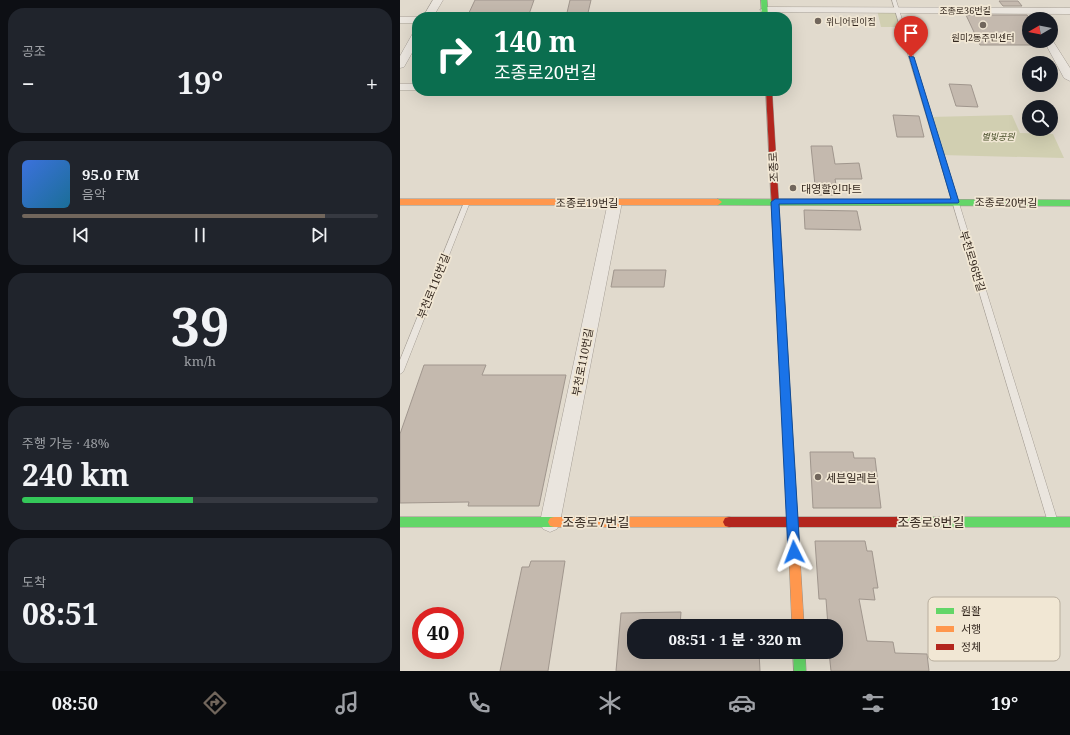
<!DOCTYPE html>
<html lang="ko">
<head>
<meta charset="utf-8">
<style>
  :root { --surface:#171b24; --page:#20242c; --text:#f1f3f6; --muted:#9ea1a6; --line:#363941; --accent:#71665c }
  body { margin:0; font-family:"Noto Serif","Noto Sans KR",serif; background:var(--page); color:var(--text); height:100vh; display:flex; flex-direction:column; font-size:15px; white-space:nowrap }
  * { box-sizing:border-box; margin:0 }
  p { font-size:13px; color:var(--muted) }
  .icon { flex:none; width:22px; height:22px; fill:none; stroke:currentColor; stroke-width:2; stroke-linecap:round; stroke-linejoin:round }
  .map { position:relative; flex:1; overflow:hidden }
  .panel { display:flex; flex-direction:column; gap:8px; padding:8px; background:#0d0f14; width:400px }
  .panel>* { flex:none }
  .banner { position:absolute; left:12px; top:12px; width:380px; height:84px; border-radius:16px; box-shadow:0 4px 16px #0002; background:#0b6e4f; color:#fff; overflow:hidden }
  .needle { width:26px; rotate:260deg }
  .fabs { position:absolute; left:622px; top:12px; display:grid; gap:8px }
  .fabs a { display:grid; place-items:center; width:36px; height:36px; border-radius:50%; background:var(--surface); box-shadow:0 4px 16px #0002; font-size:20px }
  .speed { position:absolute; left:12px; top:607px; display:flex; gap:8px; font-size:20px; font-weight:700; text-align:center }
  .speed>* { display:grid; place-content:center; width:52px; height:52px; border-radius:50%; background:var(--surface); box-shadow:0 4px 16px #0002; line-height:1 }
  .speed .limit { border:6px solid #d22; background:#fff; color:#111 }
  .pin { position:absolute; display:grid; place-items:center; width:34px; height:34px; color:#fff; margin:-41px -17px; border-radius:50% 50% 50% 0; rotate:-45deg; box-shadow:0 0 4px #0007 }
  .pin .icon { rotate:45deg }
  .me { position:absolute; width:44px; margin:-22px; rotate:357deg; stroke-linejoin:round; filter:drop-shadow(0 0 3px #0008) }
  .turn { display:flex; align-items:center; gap:14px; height:84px; padding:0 16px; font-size:18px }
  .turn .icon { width:52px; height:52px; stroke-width:2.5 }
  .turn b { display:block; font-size:28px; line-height:34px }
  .big { font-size:30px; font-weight:700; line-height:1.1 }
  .panel .widget { flex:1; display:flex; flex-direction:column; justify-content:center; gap:6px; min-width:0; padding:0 14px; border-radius:16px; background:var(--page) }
  .panel .dial { align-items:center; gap:0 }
  .dial b { font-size:52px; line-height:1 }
  .song { display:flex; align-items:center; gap:12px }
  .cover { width:48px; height:48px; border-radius:6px; background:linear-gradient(135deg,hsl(220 70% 55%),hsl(200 70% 35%)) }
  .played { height:4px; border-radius:2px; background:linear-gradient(90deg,var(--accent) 85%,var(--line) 85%) }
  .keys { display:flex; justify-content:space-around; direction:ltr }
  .heat { display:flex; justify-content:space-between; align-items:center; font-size:22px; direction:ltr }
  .charge { height:6px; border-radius:3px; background:linear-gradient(90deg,#34c759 48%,var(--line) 0) }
  .trip { position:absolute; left:227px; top:619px; width:216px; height:40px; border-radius:16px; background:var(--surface); box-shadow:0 4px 16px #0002; font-weight:700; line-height:40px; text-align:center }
  .tabs { display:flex; height:64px; justify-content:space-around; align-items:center; background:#090b0e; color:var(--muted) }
  .tabs .icon { width:28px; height:28px }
  .tabs .selected { color:var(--accent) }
  .tabs b { font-size:18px; color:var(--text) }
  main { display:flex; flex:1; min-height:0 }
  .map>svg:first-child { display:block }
  .green { fill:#d1cfb1 }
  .building { fill:#c4b9ae; stroke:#a0968d }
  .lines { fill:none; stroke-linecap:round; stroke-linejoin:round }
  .lane-casing { stroke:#a69f96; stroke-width:1 }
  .street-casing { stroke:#a69f96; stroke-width:1 }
  .fast-casing { stroke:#968f86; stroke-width:1 }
  .slow-casing { stroke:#968f86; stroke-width:1 }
  .jam-casing { stroke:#968f86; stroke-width:1 }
  .lane { fill:#eae5de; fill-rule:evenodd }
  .street { fill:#eae5de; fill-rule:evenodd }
  .fast { fill:#63d668; fill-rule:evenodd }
  .slow { fill:#ff974d; fill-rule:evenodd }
  .jam { fill:#b3261e; fill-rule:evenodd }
  .route { fill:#1a73e8; stroke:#114b97 }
  .poi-dot { fill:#71665c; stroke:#f1e7d4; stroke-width:1.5 }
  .labels { text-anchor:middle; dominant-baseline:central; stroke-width:3.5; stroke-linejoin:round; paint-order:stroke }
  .far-street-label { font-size:9px; fill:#34281f; stroke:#f1e7d4 }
  .far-poi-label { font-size:9px; fill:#34281f; stroke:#f1e7d4; text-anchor:start }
  .far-park-label { font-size:9px; font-style:italic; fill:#474e28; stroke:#f1e7d4 }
  .street-label { font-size:11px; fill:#34281f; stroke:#f1e7d4 }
  .poi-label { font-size:11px; fill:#34281f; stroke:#f1e7d4; text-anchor:start }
  .near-street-label { font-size:13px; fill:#34281f; stroke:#f1e7d4 }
  .key { fill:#f1e7d4; stroke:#b8ae9e; stroke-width:1 }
  .key-label { font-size:11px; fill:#34281f }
</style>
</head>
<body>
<main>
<section class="panel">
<div class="widget"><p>공조</p>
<div class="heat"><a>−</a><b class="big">19°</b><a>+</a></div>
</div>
<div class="widget">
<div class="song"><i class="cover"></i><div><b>95.0 FM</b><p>음악</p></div></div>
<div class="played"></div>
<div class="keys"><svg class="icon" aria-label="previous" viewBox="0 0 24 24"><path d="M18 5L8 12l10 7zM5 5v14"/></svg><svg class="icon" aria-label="pause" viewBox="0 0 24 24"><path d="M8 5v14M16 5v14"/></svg><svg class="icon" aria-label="next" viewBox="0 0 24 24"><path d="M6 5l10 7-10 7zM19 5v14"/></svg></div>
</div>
<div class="widget dial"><b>39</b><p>km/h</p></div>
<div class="widget"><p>주행 가능 · 48%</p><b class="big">240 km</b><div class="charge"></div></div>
<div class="widget"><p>도착</p><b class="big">08:51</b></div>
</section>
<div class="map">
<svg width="670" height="671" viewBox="0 0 670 671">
  <rect width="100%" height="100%" fill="#e1dacd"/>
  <path class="green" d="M477,10H497L502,27H481Z
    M612,115L620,133L653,134L664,158L541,155L530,117Z"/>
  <path class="building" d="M75,0H134L128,17H67Z
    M170,0H191L187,17H166Z
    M599,1H618L622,6H603Z
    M566,15H627L630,19L629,41H640L643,45H580Z
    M549,84L571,85L578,107L556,106Z
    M493,115L519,116L524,137H497Z
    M411,146H432L435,164L459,163L462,179H435L438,195H416Z
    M404,210L457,211L461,230L405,229Z
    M214,270H266L264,287H211Z
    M24,365H86L82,375H166L139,506H68L69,502L0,503V434Z
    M410,452H453L454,458H475L481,508H413Z
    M415,541H465L467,551H472L478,588H473L475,600L459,599L467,641L493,642L495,653L527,654L529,671H431L429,652H436V626H428L426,599H419Z
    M131,561H165L148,671H100L122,567H129Z
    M281,612L280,626H234V652H359L360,671H216L221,613Z"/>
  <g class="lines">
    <g class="lane-casing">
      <path id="lane" d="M492,0H496L657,519L655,522L652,524L649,522L647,519Z
        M65,200H67L70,202L4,370L3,372L0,374V360Z"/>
    </g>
    <g class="street-casing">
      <path id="street" d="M33,0H43L33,17H23Z
        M365,7L670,8V14L362,12L360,10Z
        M0,17H17V23H0Z
        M17,32V44L4,67L0,68V56L13,33Z
        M651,38L670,68V81L664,78L644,41H651Z
        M0,84H17V90H0Z
        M215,197L220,199L222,202L160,522L157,529L150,532L143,529L140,522L208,202L210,199Z"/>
    </g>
    <g class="fast-casing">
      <path id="fast" d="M361,0H367L368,17H362Z
        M318,199L670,200V206L318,205L314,202Z
        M379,271L383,274L397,508L396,512L392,513L388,512L387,508L375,274Z
        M0,517H154L158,518L160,522L158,526L154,527H0Z
        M498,517H670V527H498L494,526L492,522L494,518Z
        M393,652H405L406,671H394Z"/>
    </g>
    <g class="slow-casing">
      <path id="slow" d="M0,199H318L322,202L318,205H0Z
        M392,503L396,504L397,508L404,626H392L387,508L388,504Z
        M154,517H329L333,518L335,522L333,526L329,527H154L150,526L148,522L150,518Z"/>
    </g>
    <g class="jam-casing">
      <path id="jam" d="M366,91H372L383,274L379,277L375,274Z
        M329,517H498L502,518L504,522L502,526L498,527H329L325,526L323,522L325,518Z"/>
    </g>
    <use href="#lane" class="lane"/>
    <use href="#street" class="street"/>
    <use href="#fast" class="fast"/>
    <use href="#slow" class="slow"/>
    <use href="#jam" class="jam"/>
  </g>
  <path class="route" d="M509,56L514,57L559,202L558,203L379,204L400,552L398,556L394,557L390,556L388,552L371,202L375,199H551Z"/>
  <g class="poi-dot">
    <circle cx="418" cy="21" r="4"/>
    <circle cx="583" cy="25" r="4"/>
    <circle cx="393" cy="188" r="4"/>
    <circle cx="418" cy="477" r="4"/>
  </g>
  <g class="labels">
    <g class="far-street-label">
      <text x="565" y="10">조종로36번길</text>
    </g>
    <g class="far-poi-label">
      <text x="426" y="21">위니어린이집</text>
      <text x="583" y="37" text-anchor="middle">원미2동주민센터</text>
    </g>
    <g class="far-park-label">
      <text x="598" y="136">별빛공원</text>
    </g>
    <g class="street-label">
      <text transform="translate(373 167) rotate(-93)">조종로</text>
      <text x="187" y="202">조종로19번길</text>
      <text transform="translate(606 202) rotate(1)">조종로20번길</text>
      <text transform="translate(573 261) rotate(73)">부천로96번길</text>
      <text transform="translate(33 286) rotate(-68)">부천로116번길</text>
      <text transform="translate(182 362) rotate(-79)">부천로110번길</text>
    </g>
    <g class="poi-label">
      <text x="401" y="188">대영할인마트</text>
      <text x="426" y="477">세븐일레븐</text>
    </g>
    <g class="near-street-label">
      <text x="196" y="522">조종로7번길</text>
      <text x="531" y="522">조종로8번길</text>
    </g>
  </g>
  <rect x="528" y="597" width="132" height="64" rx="6" class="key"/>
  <rect x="536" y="608" width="18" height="6" fill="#63d668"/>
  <rect x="536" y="626" width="18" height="6" fill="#ff974d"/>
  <rect x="536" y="644" width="18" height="6" fill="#b3261e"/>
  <g class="key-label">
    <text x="561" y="615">원활</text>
    <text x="561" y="633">서행</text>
    <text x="561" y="651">정체</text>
  </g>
</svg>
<div class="fabs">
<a><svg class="needle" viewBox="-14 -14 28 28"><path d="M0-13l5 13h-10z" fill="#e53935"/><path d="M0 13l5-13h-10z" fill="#9ea1a6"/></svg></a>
<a><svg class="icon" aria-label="sound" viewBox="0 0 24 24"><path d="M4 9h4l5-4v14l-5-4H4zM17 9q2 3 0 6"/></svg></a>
<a><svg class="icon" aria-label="search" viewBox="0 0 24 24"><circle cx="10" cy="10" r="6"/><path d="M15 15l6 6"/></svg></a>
</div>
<div class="speed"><div class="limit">40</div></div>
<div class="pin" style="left:511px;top:57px;background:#d93025"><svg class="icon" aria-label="arrive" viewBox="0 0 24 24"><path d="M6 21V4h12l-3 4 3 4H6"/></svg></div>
<svg class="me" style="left:394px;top:552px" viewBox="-20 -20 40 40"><path d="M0-17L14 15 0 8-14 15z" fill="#1a73e8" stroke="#fff" stroke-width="4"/></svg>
<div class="trip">08:51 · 1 분 · 320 m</div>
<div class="banner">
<div class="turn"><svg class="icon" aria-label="right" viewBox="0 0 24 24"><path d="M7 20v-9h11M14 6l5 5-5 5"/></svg><div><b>140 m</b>조종로20번길</div></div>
</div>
</div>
</main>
<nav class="tabs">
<b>08:50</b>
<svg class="icon selected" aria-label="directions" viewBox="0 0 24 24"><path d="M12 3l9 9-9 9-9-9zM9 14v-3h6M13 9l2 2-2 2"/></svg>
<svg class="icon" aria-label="music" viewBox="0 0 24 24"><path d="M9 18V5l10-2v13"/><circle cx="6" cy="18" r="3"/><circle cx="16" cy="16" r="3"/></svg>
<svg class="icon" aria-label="phone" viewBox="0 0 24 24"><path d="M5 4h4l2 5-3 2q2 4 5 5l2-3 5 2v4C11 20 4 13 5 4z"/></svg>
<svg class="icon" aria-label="climate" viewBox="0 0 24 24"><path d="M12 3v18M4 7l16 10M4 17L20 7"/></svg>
<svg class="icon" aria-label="car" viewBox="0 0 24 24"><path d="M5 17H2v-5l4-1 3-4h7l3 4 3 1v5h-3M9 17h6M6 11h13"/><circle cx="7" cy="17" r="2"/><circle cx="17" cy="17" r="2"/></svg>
<svg class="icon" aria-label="filters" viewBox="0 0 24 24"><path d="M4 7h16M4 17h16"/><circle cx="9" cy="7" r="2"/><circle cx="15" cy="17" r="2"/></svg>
<b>19°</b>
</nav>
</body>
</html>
